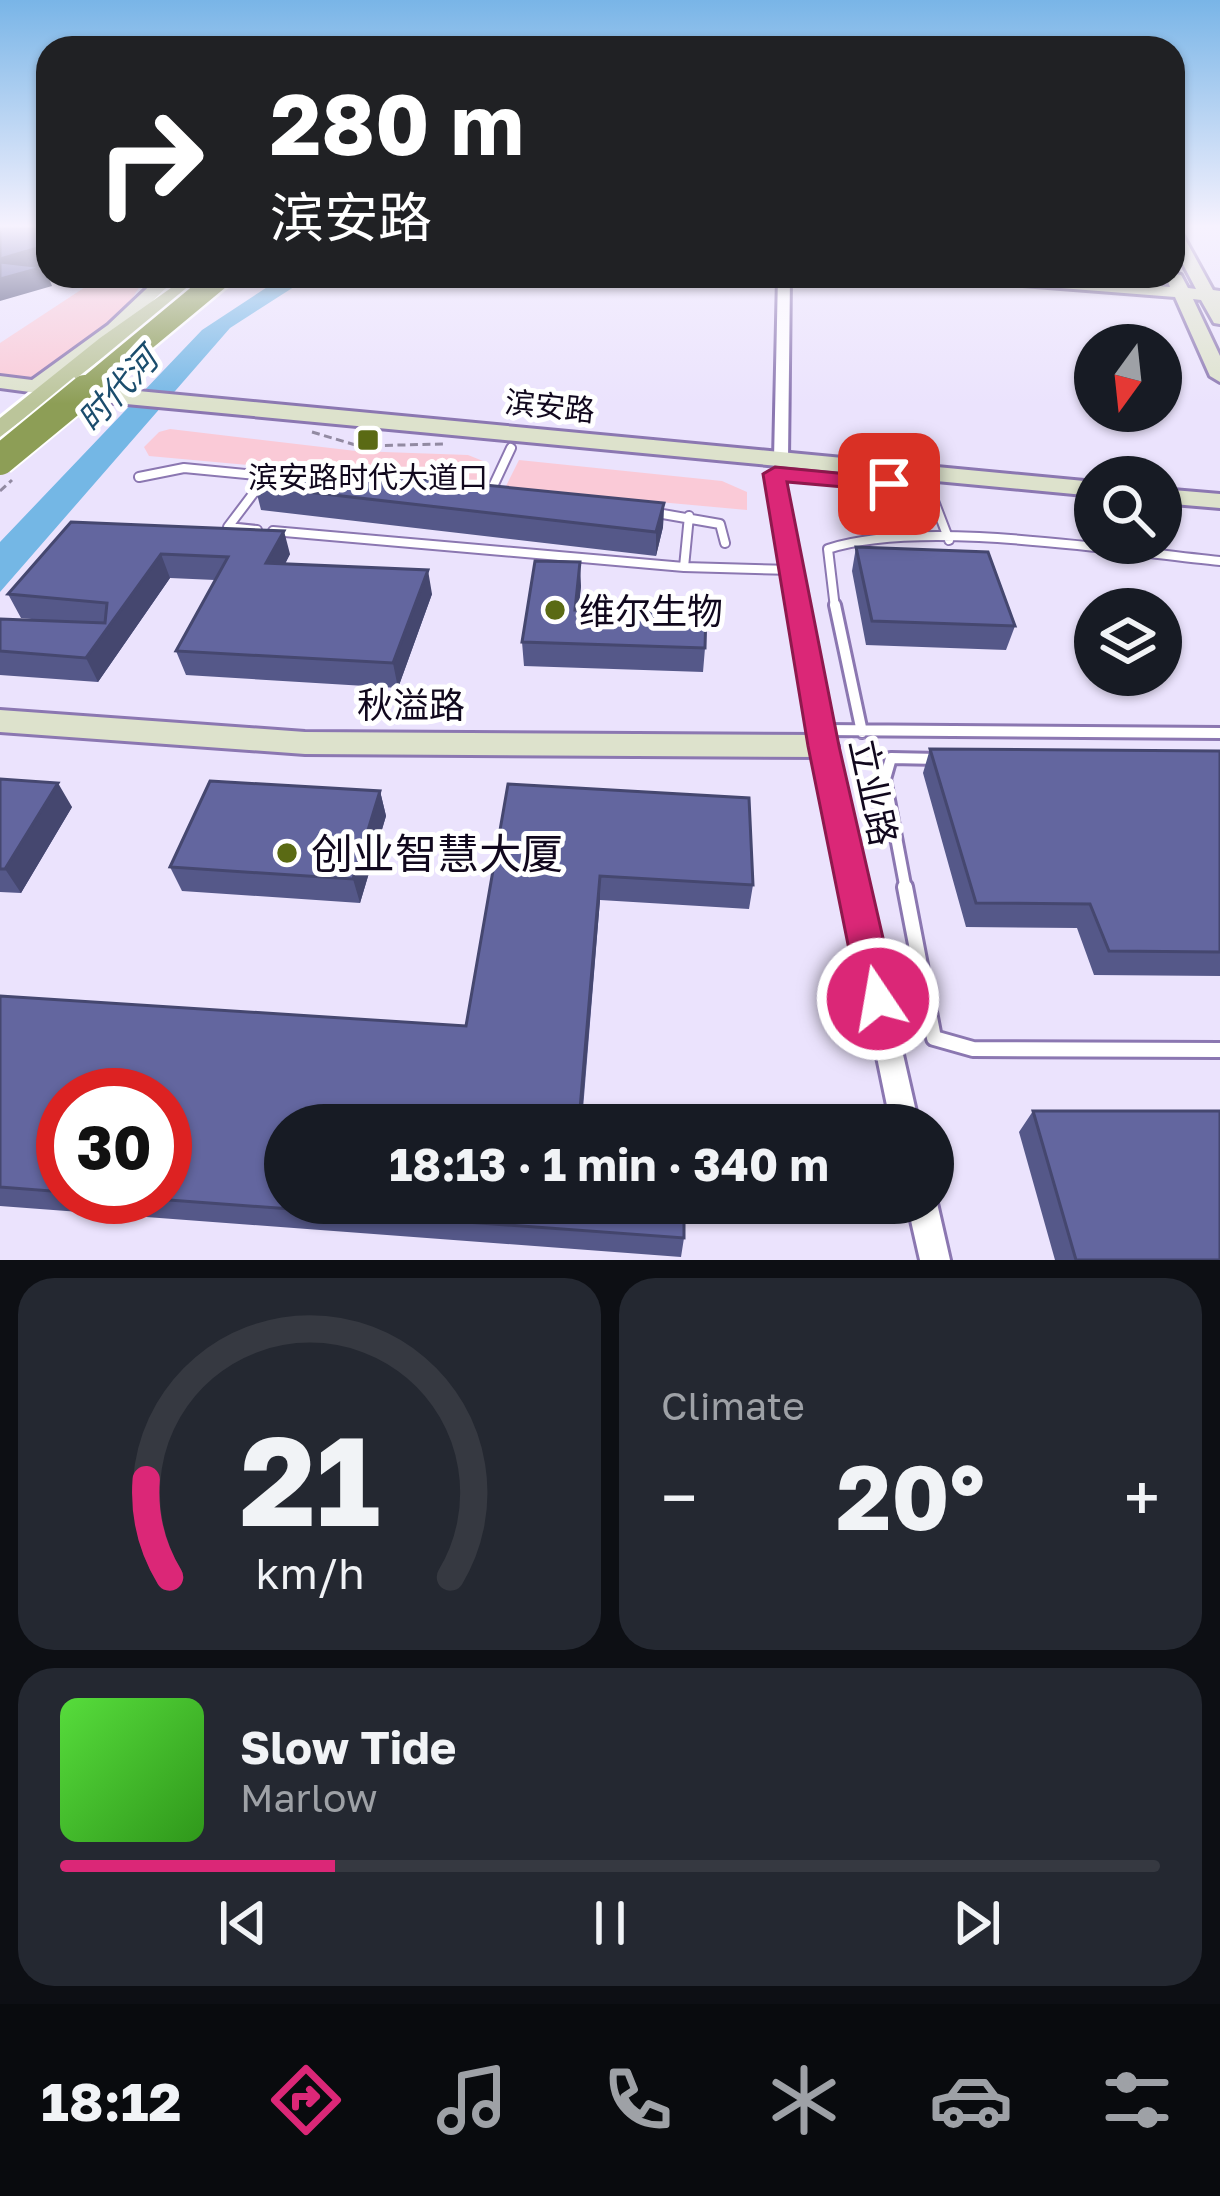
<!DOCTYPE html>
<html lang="en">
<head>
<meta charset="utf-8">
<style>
  :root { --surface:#171b24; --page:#242831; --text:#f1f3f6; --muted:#9ea1a6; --line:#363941; --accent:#db2777 }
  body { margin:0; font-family:"Golos Text","Noto Sans SC",sans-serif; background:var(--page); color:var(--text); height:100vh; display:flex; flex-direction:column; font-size:45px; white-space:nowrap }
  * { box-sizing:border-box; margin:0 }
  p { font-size:39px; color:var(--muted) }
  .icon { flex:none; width:66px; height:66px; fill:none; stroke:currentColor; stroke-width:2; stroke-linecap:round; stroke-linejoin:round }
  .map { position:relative; height:1260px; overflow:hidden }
  .details { display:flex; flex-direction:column; gap:18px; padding:18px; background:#0d0f14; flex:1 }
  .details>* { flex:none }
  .hud { position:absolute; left:36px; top:36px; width:1149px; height:252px; border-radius:36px; box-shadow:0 3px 9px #0004; background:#202124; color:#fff; overflow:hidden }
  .needle { width:78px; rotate:195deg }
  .controls { position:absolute; left:1074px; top:324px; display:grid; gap:24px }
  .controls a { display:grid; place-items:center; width:108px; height:108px; border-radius:50%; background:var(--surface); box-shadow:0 3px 9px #0004; font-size:60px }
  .speed { position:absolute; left:36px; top:1068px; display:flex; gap:24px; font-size:60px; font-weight:700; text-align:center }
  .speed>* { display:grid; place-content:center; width:156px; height:156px; border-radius:50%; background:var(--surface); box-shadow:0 3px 9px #0004; line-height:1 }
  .speed .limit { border:18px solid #d22; background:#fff; color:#111 }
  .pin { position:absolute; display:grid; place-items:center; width:102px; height:102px; color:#fff; margin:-51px; border-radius:24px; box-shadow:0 6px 18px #0006 }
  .me { position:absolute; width:132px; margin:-66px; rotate:348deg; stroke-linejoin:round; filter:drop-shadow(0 0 9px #0008) }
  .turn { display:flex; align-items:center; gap:42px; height:252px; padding:0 36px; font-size:54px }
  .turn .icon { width:156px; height:156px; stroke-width:2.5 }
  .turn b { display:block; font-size:84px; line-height:102px }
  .big { font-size:90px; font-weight:700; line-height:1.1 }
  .details .tile { flex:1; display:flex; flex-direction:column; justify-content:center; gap:18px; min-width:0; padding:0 42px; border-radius:36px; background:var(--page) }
  .details .dial { align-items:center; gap:0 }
  .dial svg { height:312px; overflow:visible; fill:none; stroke:var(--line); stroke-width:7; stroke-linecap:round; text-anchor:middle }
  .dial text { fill:var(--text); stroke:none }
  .song { display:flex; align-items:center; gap:36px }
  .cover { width:144px; height:144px; border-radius:18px; background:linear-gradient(135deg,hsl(110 70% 55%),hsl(110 70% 35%)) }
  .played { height:12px; border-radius:6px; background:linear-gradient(90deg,var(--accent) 25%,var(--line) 25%) }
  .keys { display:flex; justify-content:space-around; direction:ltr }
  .heat { display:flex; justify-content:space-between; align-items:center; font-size:66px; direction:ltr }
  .details .tiles { flex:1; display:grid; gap:18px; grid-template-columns:1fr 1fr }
  .tile:last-child { grid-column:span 2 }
  .trip { position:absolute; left:264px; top:1104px; width:690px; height:120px; border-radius:60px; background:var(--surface); box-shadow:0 3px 9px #0004; font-weight:700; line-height:120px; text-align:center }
  .tab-bar { display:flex; height:192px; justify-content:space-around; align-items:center; background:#090b0e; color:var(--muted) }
  .tab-bar .icon { width:84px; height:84px }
  .tab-bar .active { color:var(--accent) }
  .tab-bar b { font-size:54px; color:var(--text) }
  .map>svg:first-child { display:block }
  .green { fill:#facad7 }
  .water { fill:#74b7e5 }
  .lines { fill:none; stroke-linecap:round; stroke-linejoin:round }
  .lane-far2-casing { stroke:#8b77b1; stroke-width:12 }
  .lane-far1-casing { stroke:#8b77b1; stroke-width:16 }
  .lane-casing { stroke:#8b77b1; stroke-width:20 }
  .street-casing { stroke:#8b77b1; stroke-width:6 }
  .secondary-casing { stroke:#8b77b1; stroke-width:6 }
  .primary-casing { stroke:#fff; stroke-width:6 }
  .path { stroke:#928aa2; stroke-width:3; stroke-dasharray:8 4.5; stroke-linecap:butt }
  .lane-far2 { stroke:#fff; stroke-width:8 }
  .lane-far1 { stroke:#fff; stroke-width:10 }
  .lane { stroke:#fff; stroke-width:14 }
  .street { fill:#fff; fill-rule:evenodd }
  .secondary { fill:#dde2cc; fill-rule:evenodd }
  .primary { fill:#bbc59a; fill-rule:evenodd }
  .highway-bridge-far1-casing { stroke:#fff; stroke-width:27; stroke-linecap:butt }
  .highway-bridge-casing { stroke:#fff; stroke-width:34; stroke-linecap:butt }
  .highway-bridge-far1 { stroke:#8d9e56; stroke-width:22 }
  .highway-bridge { stroke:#8d9e56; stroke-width:30 }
  .wall { fill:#555889; fill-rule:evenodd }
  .shaded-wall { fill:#45476f }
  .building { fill:#63669f; stroke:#45476f; stroke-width:3 }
  .route { fill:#db2777; stroke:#8e194d; stroke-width:3 }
  .poi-dot { fill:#5a6a14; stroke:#fff; stroke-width:4.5 }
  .labels { text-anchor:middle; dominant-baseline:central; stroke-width:10; stroke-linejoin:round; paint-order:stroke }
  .far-street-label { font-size:30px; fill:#11081d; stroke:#fff }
  .far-poi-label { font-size:30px; fill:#11081d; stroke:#fff }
  .far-water-label { font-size:33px; font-style:italic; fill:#1b4d6d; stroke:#fff }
  .poi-label { font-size:36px; fill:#11081d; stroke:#fff; text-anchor:start }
  .street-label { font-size:36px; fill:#11081d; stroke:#fff }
  .near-poi-label { font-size:42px; fill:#11081d; stroke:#fff; text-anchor:start }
</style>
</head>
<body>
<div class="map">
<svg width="1220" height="1260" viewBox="0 0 1220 1260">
  <rect width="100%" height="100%" fill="#ebe3fd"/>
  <path class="green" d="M102,276H154L140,286L123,313L47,377H0V343Z
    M170,429L356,451L468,455L488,463L476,486L149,456L144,447L159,432Z
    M519,460L722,481L747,492V510L505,488Z"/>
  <path class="water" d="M284,276H311L230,328L0,592V542L202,330Z"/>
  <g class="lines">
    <g class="lane-far2-casing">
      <path id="lane-far2" d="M139,477L184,468L276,477
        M929,488L949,540
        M489,495L511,448
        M657,513L720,524L725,543
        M257,530L228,527L262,482
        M273,531L684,567L794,570
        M684,567L689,516
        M835,608L828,549C921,518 1117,551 1220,561"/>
    </g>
    <g class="lane-far1-casing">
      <path id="lane-far1" d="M835,605L862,732
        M823,730L1220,733
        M906,890L885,779L891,758L939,759"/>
    </g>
    <g class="lane-casing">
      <path id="lane" d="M905,887L934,1038L973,1049L1220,1050"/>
    </g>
    <g class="street-casing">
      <path id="street" d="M778,276H790L788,459L781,463L774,459Z
        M774,470L781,474L833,746L919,1125H891L813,746L767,474Z
        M933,1194L937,1203L950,1260H920L907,1203H933Z"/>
    </g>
    <g class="secondary-casing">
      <path id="secondary" d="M1173,228H1179L1213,290L1220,291V324L1214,323L1201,300L1193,299L1220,356V382L1210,376L1175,297L972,281L964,276H1034L1170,287L1167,279L1175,274L1181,275L1188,288L1196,289L1173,245Z
        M160,276H178L120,333L54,383L1095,482V496L105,402L0,388V376L32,380L108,325Z
        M1161,489L1220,494V508L1161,503Z
        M0,710L305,732L823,735L834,738L838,746L834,754L823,757L305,754L0,732Z"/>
    </g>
    <g class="primary-casing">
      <path id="primary" d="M188,276H209L0,437V418L100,338Z"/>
    </g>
    <path class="path" d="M312,432L359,446L443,444
      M0,491L12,480"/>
    <use href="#lane-far2" class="lane-far2"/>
    <use href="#lane-far1" class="lane-far1"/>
    <use href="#lane" class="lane"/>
    <use href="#street" class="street"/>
    <use href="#secondary" class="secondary"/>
    <use href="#primary" class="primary"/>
    <g class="highway-bridge-far1-casing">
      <path id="highway-bridge-far1" d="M81,393L222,276"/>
    </g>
    <g class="highway-bridge-casing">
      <path id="highway-bridge" d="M0,460L85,390"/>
    </g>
    <use href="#highway-bridge-far1" class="highway-bridge-far1"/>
    <use href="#highway-bridge" class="highway-bridge"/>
  </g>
  <path class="wall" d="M255,486L664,503L663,527L656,556L261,510Z
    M71,522L290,554L285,564L432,594L398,688L186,675L176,651L215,580L170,578L98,682L0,675V619L42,620L21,618L8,594Z
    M856,547L1015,626L1006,650L866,645L852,571Z
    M581,586L578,610L705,648L703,672L524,666L522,642Z
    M930,749L1220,751V976L1094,975L1077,928L966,927L923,773Z
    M0,779L72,807L21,893L0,892Z
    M508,784L753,885L749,909L600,900L583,1109L684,1238L681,1257L0,1206V996L466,1026ZM63,1095L165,1197H63Z
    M380,791L386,816L360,903L182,891L170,867Z
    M1033,1111L1220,1260H1055L1019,1132Z"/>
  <path class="shaded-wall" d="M48,245V266L45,267L52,286L0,301V259Z
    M664,503L663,527L656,556V532Z
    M284,531L290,554L273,587L266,563Z
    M161,554L170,578L98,682L86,658Z
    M580,562L581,586L576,634L575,610Z
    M428,570L432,594L398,688L393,663Z
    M58,783L72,807L21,893L5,869Z
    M380,791L386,816L360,903L353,879Z
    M600,876V900L581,1125L580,1109Z"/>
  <path class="building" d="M0,228H48V245L0,259Z
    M0,262L44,267L0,279Z
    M274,464L664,503L656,532L255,486Z
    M71,522L284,531L266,563L428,570L393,663L176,651L228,557L161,554L86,658L0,651V619L105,623L107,603L8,594Z
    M856,547L988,552L1015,626L872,621Z
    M535,561L580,562L575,610L706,612L705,648L522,642Z
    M930,749L1220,751V952L1109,951L1090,904L976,903Z
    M0,779L58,783L5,869H0Z
    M210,781L380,791L353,879L170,867Z
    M508,784L749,798L753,885L600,876L580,1109L686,1117V1125H285V1203H684V1238L129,1197H165V1095H63V1192L0,1187V996L466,1026Z
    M1033,1111H1220V1260H1076Z"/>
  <linearGradient id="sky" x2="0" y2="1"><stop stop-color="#79b5e7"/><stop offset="0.56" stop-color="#f6f2fe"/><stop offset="1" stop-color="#f6f2fe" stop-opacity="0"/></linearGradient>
  <rect width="1220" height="404" fill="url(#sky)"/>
  <path class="route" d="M775,467L889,478L900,484L889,491L787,482L839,746L897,999L891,1011L878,1017L864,1011L859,999L808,746L763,474Z"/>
  <g class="poi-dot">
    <rect x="356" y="428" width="24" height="24" rx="6"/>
    <circle cx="555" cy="610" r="12"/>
    <circle cx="287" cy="853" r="12"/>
  </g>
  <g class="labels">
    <g class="far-street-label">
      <text transform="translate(550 406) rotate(6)">滨安路</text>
    </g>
    <g class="far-poi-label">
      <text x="368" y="477">滨安路时代大道口</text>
    </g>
    <g class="far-water-label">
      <text transform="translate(117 389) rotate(-47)">时代河</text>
    </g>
    <g class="poi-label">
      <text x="579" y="610">维尔生物</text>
    </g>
    <g class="street-label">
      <text x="411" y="704">秋溢路</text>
      <text transform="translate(874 792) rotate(78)">立业路</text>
    </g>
    <g class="near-poi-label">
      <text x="311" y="853">创业智慧大厦</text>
    </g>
  </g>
</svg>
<div class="controls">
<a><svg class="needle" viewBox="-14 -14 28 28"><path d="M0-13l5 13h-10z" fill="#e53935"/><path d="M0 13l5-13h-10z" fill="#9ea1a6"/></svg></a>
<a><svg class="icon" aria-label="search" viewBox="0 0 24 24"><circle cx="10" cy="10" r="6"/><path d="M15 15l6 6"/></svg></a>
<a><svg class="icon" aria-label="layers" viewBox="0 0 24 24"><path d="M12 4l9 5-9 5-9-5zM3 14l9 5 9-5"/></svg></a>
</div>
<div class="speed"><div class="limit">30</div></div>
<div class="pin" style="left:889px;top:484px;background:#d93025"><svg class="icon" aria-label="arrive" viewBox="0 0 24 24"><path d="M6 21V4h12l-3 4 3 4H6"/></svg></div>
<svg class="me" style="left:878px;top:999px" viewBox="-20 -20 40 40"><circle r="17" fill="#db2777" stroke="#fff" stroke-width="3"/><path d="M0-11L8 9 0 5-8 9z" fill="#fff"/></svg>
<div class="trip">18:13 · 1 min · 340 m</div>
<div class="hud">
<div class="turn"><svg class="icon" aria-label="right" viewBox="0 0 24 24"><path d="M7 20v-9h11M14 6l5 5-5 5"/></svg><div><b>280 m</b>滨安路</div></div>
</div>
</div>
<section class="details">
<div class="tiles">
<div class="tile dial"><svg viewBox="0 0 100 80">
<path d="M14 69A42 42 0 1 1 86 69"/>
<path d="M14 69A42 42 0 0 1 8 44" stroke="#db2777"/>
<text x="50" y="56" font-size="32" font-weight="700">21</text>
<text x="50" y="72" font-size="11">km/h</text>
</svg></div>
<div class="tile"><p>Climate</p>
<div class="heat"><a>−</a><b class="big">20°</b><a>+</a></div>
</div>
<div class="tile">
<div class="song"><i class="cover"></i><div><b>Slow Tide</b><p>Marlow</p></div></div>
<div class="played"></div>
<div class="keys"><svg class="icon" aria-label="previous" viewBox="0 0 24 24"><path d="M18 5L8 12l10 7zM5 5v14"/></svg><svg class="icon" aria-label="pause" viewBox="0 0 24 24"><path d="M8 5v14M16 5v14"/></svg><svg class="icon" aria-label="next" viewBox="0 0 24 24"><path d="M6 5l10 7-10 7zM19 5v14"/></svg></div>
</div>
</div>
</section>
<nav class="tab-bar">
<b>18:12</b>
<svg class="icon active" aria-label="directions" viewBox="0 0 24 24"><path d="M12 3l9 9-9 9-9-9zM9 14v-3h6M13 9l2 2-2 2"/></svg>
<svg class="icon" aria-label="music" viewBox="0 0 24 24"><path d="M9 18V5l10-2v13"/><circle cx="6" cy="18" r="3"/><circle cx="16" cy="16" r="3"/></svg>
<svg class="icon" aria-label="phone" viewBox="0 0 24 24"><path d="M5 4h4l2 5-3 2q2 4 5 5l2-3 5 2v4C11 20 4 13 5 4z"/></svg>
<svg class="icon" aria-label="climate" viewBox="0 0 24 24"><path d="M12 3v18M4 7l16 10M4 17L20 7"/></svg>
<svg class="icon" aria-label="car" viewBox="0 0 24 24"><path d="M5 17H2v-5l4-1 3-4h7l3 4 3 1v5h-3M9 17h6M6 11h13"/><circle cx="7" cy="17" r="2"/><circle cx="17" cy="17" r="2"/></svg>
<svg class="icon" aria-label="filters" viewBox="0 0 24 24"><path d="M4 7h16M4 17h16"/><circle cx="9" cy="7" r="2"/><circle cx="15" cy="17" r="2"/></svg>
</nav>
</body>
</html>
